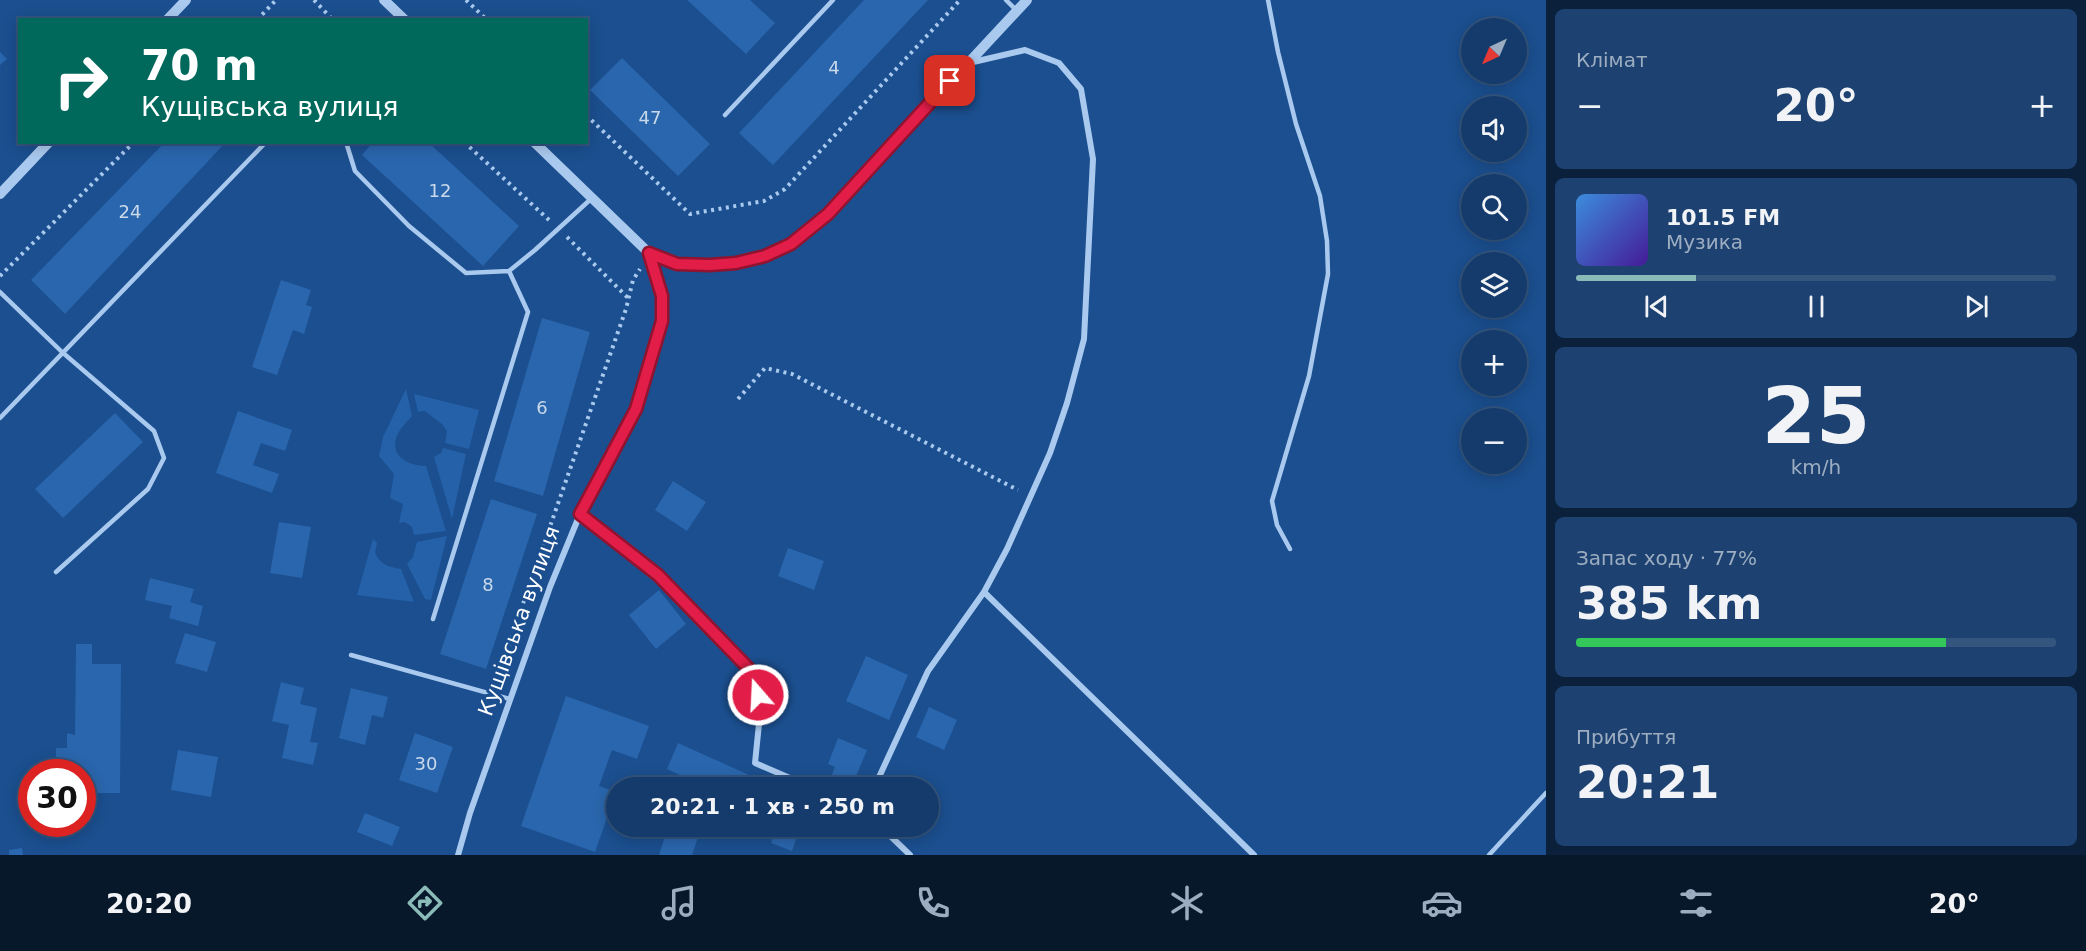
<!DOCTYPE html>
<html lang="uk">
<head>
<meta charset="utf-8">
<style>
  :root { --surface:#143b6b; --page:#1d4271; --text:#f1f3f6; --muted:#9dadc1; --line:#33557e; --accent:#8bbbb9 }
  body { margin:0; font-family:"DejaVu Sans",sans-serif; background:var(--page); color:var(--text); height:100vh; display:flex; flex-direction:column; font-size:22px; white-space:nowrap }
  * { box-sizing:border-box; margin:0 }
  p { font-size:20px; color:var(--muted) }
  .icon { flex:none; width:33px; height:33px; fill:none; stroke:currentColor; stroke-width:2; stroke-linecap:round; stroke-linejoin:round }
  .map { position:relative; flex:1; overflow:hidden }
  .panel { display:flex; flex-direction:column; gap:9px; padding:9px; background:#0b203b; width:540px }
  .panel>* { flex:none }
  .hud { position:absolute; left:18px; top:18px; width:570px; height:126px; border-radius:0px; box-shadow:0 3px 15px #0003,0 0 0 2px var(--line); background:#00695c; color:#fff; overflow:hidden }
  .needle { width:39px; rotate:224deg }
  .fabs { position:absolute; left:1461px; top:18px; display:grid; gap:12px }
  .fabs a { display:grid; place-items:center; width:66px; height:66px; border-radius:50%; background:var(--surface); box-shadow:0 3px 15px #0003,0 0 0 2px var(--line); font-size:30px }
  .speed { position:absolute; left:18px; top:759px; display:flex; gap:12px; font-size:30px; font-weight:700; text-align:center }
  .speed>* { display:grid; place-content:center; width:78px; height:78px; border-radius:50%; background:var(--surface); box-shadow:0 3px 15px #0003,0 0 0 2px var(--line); line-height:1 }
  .speed .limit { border:9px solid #d22; background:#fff; color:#111 }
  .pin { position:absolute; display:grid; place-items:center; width:51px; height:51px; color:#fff; margin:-26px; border-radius:12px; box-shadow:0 3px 9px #0006 }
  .me { position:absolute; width:66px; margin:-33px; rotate:341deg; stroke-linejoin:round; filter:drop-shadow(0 0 4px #0008) }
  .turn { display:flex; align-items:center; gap:21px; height:126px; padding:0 24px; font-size:27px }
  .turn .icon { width:78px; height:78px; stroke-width:2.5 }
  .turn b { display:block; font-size:42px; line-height:51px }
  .big { font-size:45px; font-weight:800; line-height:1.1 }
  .panel .tile { flex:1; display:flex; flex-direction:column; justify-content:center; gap:9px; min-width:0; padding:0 21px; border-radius:9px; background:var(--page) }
  .panel .dial { align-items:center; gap:0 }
  .dial b { font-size:78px; line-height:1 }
  .song { display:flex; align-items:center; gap:18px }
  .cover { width:72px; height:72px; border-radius:9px; background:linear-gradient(135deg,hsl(210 70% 55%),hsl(260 70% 35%)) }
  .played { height:6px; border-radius:3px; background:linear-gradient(90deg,var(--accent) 25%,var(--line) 25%) }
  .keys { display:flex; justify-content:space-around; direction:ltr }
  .heat { display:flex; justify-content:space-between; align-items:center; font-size:33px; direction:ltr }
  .charge { height:9px; border-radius:4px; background:linear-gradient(90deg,#34c759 77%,var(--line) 0) }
  .trip { position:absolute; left:606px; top:777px; width:333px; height:60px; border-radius:30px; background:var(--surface); box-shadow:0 3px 15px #0003,0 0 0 2px var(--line); font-weight:800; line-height:60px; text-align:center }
  .menu { display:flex; height:96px; justify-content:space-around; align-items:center; background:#08182b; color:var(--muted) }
  .menu .icon { width:42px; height:42px }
  .menu .on { color:var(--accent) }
  .menu b { font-size:27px; color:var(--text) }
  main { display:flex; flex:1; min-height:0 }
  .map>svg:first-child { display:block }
  .green { fill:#2461a8 }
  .building { fill:#2a66ad }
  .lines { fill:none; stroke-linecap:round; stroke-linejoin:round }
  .path { stroke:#a9c9ee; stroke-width:4; stroke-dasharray:3 4.5; stroke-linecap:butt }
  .service { stroke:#a9c9ee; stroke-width:4.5 }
  .minor { stroke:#a9c9ee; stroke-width:6 }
  .tertiary { stroke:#a9c9ee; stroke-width:10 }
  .route-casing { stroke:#92132f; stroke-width:15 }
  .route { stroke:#e11d48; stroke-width:10 }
  .labels { text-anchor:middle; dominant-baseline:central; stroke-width:6; stroke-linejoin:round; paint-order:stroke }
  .number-label { font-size:18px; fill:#cad9ea }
  .street-label { font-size:21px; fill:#fff; stroke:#1b4f8f }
</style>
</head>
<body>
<main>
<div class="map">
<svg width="1546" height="855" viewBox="0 0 1546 855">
  <rect width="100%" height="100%" fill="#1b4f8f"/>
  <path class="green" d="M406,389L412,416C406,423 398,430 396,439C391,458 411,466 426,466L446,531L414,535L412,527L405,522L399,523L403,504L390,498L394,474L379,456L383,437Z
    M414,394L479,410L469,449L445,443L447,431L443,425L425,411L418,412Z
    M443,448L466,454L452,519L434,457L441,453Z
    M447,536L431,600L425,599L407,564L413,557L417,542Z
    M373,539L377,543L375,553C381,565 388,567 401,569L414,602L357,595Z"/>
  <path class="building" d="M687,0H750L775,23L746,54Z
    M864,0H928L773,165L739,133Z
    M0,52L7,59L0,65Z
    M622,58L710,144L678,176L590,90Z
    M165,142H226L65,314L31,280Z
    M373,142H428L519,226L483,266L362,155Z
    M281,280L311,290L306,305L312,307L304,334L293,330L277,375L252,367Z
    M542,318L590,332L543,496L494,481Z
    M238,411L292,430L285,451L261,443L253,465L279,474L272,493L216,473Z
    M115,413L143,442L63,518L35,489Z
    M673,481L706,502L687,531L655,510Z
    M491,499L537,514L486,669L440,654Z
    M279,522L311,527L302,578L270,573Z
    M788,548L824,561L814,590L778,576Z
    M150,578L194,589L190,602L203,606L198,626L169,618L172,606L145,600Z
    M659,590L686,624L656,649L629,615Z
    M185,633L216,642L207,672L175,663Z
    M76,644H92V664H121L120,793H82V772H56V748H67V733L75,735Z
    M866,656L908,675L889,720L846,701Z
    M281,682L304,688L300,704L317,708L310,742L318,743L313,765L282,758L289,725L272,721Z
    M351,688L388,697L383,718L372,715L365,745L339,738Z
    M566,696L649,726L637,759L612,750L599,786L616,792L595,852L521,826Z
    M929,707L957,720L944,750L916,737Z
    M415,733L453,747L437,793L399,780Z
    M838,738L867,750L852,786L831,777L835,767L828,764Z
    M678,743L749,775L743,788H707L667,769Z
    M178,750L218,757L211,797L171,790Z
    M365,813L400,827L392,846L357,832Z
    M777,826H809L806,835L798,833L792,851L771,843Z
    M668,827L698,837L692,855H659Z
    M22,848L23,855H9V850Z"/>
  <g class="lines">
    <path class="path" d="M314,0L333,20
      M466,0L487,20
      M257,20L276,0
      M586,115L690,214L764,201L785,189L960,0
      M464,142L549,220
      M567,237L628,298
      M0,276L134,142
      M738,399L765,368L792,374L1018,490
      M496,681L626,309L633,280L640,269"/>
    <path class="service" d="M1006,0L1017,11
      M1268,0L1278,52L1296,124L1320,196L1327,241L1328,274L1309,376L1272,501L1277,525L1290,549
      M725,115L833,0
      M346,142L355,171L409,226L466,273L509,271L535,250L592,198
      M0,292L62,352L154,431L164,458L148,489L56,572
      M0,418L266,142
      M433,619L528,312L509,271
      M351,655L510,699
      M1489,855L1546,793"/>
    <path class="minor" d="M580,514L658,575L756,676L760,714L755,763L813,788
      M984,592L1254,855
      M874,788L928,671L984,592L1007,549L1050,453L1067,403L1084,339L1093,159L1081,89L1059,63L1025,50L969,63
      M880,826L910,855
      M458,855L470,813L550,587L580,514L636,409L661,321L662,296L649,253"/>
    <path class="tertiary" d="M384,0L405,20
      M167,20L186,0
      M534,142L649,253L677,264L710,265L736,263L765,256L791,244L828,214L1027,0
      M0,194L49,142"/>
  </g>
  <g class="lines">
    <g class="route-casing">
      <path id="route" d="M758,695L756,676L658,575L580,514L636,409L662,321V296L649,253L677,264L710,265L736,263L765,256L791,244L828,214L950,81"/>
    </g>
    <use href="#route" class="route"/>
  </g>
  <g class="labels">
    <g class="number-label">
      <text x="834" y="67">4</text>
      <text x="650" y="117">47</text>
      <text x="440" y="190">12</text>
      <text x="130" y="211">24</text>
      <text x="542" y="407">6</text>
      <text x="488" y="584">8</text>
      <text x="426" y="763">30</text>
    </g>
    <g class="street-label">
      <text transform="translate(519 621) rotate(-70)">Кущівська вулиця</text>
    </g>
  </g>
</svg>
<div class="fabs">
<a><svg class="needle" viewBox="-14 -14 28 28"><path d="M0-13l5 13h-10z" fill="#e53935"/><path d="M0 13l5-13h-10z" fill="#9dadc1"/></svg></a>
<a><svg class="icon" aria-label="sound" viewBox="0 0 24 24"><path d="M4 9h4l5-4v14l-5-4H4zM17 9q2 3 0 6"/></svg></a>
<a><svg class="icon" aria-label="search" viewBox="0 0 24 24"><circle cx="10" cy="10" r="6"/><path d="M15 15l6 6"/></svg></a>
<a><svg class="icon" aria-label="layers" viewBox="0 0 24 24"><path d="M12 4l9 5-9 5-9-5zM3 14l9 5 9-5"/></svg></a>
<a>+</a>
<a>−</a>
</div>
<div class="speed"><div class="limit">30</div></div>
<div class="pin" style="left:950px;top:81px;background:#d93025"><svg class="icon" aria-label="arrive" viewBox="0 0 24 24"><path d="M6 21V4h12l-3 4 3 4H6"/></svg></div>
<svg class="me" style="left:758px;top:695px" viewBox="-20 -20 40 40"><circle r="17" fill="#e11d48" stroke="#fff" stroke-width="3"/><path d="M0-11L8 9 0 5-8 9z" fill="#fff"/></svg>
<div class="trip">20:21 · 1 хв · 250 m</div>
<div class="hud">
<div class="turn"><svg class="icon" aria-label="right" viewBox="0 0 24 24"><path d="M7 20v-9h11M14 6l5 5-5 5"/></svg><div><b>70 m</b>Кущівська вулиця</div></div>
</div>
</div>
<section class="panel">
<div class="tile"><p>Клімат</p>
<div class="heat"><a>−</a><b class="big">20°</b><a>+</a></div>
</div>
<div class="tile">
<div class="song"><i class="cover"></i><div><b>101.5 FM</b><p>Музика</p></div></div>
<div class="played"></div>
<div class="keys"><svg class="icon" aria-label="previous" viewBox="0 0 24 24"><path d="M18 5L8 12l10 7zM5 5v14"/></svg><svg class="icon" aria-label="pause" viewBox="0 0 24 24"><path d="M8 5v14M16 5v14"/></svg><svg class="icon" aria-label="next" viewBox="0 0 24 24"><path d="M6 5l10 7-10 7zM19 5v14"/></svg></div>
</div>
<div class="tile dial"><b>25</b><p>km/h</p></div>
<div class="tile"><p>Запас ходу · 77%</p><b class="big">385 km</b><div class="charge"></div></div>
<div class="tile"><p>Прибуття</p><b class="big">20:21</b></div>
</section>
</main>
<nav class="menu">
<b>20:20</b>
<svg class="icon on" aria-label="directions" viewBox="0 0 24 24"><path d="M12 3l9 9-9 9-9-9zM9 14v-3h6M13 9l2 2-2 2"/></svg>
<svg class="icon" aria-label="music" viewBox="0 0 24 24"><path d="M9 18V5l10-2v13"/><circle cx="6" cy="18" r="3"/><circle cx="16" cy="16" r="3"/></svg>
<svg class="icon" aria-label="phone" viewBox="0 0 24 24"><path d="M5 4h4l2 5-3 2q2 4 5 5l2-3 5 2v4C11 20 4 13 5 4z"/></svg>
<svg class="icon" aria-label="climate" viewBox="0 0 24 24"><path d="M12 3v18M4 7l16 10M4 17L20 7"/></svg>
<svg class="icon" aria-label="car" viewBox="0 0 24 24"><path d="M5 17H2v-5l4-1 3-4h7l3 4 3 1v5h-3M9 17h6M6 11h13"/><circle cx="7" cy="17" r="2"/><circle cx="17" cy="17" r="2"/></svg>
<svg class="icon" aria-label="filters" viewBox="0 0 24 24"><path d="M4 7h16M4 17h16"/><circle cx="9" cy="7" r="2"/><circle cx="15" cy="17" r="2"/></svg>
<b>20°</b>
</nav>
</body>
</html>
